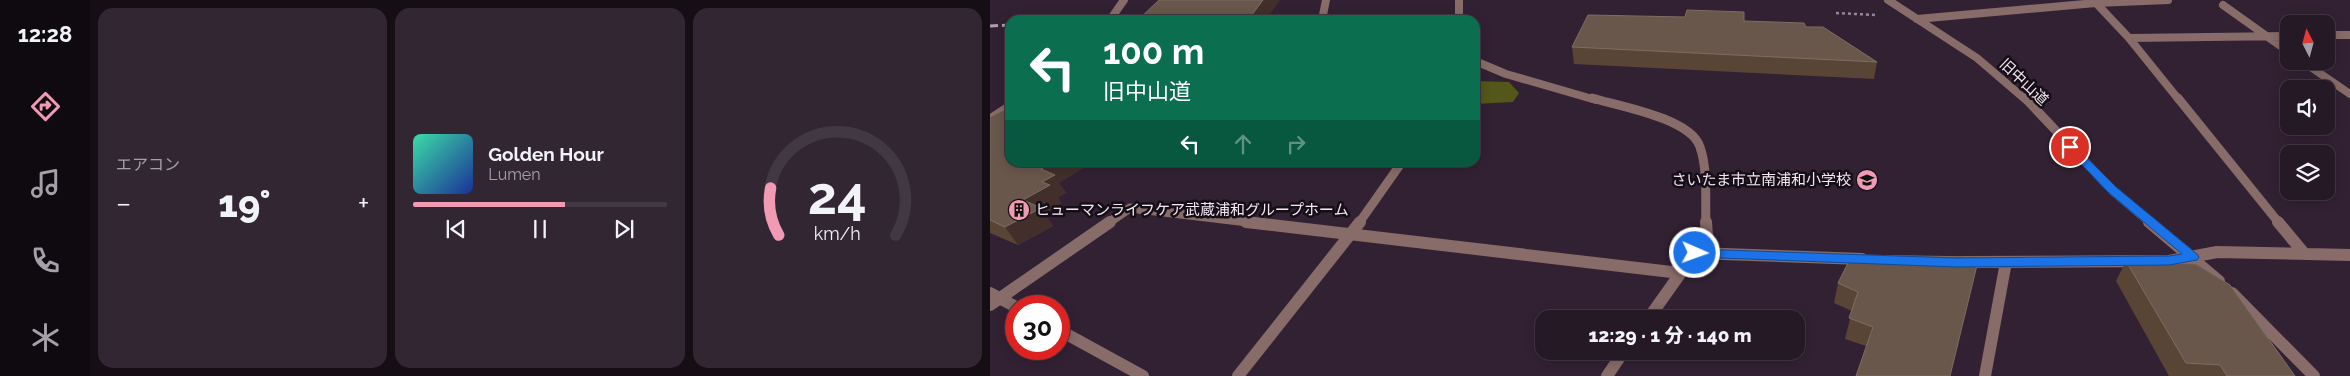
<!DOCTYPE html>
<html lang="ja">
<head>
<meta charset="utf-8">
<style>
  :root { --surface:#261926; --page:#322632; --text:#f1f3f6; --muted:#a4a0a7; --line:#423843; --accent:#f19ab3 }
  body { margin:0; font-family:Raleway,"Noto Sans JP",sans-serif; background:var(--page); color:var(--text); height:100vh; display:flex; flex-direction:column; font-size:19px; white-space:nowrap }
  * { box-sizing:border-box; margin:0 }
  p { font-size:16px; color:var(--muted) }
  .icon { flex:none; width:28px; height:28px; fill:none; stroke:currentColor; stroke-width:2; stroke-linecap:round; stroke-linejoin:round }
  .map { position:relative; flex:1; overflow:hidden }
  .details { display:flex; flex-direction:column; gap:8px; padding:8px; background:#150e15; width:900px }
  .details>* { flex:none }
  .banner { position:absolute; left:15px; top:15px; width:475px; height:152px; border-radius:15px; box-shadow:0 2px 12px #0003,0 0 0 1px var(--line); background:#0b6e4f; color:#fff; overflow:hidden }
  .needle { width:32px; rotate:354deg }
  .buttons { position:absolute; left:1290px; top:15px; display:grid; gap:10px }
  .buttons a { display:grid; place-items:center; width:55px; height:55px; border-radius:10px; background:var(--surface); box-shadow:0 2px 12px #0003,0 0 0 1px var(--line); font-size:25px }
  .speed { position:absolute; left:15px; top:295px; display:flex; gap:10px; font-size:25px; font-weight:700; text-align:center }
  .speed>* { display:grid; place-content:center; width:65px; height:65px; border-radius:50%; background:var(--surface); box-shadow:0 2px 12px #0003,0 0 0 1px var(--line); line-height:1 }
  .speed .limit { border:8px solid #d22; background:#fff; color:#111 }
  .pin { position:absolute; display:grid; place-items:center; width:42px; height:42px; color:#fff; margin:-21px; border:2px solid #fff; border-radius:50%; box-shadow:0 1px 5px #0007 }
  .me { position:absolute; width:55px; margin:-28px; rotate:92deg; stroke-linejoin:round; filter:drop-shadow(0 0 4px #0008) }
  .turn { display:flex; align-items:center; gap:18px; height:105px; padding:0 15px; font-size:22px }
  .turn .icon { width:65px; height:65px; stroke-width:2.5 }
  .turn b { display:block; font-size:35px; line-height:42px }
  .lanes { display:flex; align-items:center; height:48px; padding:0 15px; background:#0003; justify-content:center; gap:25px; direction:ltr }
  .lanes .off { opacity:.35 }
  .big { font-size:38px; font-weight:800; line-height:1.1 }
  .details .card { flex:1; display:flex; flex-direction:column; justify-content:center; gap:8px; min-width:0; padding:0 18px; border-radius:15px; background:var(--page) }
  .details .dial { align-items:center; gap:0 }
  .dial svg { height:130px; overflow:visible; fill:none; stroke:var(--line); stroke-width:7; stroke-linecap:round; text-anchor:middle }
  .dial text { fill:var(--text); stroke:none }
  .song { display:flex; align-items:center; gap:15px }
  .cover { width:60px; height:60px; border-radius:8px; background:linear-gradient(135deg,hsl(160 70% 55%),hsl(230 70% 35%)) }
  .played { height:5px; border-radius:2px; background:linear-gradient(90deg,var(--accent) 60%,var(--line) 60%) }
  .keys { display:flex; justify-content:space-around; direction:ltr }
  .heat { display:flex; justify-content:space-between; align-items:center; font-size:28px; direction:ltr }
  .details .tiles { flex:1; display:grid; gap:8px; grid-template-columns:repeat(3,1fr) }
  .trip { position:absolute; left:545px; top:310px; width:270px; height:50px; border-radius:15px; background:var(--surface); box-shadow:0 2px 12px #0003,0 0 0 1px var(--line); font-weight:800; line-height:50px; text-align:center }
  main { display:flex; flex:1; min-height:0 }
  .dock { display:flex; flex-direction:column; width:90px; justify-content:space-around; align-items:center; background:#0f0a0f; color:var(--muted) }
  .dock .icon { width:35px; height:35px }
  .dock .current { color:var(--accent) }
  .dock b { font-size:22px; color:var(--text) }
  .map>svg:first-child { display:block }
  .forest { fill:#535719 }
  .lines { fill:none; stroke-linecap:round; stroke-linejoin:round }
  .path { stroke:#948695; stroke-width:2.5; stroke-dasharray:3 3; stroke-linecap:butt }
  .service-far2 { stroke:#886c69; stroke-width:8 }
  .service-far1 { stroke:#886c69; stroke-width:9 }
  .service { stroke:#886c69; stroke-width:12 }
  .minor-far2 { stroke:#886c69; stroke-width:8 }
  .minor-far1 { stroke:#886c69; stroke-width:9 }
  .minor { stroke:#886c69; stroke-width:12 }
  .tertiary-far2 { stroke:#886c69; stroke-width:8 }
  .tertiary-far1 { stroke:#886c69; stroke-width:9 }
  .tertiary { stroke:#886c69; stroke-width:12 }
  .rail { stroke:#ada0ae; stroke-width:3; stroke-dasharray:8 4; stroke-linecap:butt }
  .wall { fill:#594536 }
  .shaded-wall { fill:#422f2c }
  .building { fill:#69574b; stroke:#7e6d65 }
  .route { fill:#1a73e8; stroke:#114b97 }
  .labels { text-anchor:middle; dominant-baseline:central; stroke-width:5; stroke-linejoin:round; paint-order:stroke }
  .street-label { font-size:15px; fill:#f2e7f3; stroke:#150e16 }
  .poi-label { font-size:15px; fill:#f2e7f3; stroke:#150e16; text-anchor:end }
</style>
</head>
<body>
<main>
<nav class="dock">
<b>12:28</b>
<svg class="icon current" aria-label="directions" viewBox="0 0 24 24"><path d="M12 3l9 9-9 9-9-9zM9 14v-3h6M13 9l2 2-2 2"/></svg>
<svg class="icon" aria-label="music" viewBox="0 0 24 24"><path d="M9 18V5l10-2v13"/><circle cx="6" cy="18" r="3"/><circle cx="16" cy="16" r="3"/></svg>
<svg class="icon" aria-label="phone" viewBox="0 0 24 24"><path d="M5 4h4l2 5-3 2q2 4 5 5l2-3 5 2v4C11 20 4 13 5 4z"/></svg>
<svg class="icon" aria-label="climate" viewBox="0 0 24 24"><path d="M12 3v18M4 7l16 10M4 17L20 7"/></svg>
</nav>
<section class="details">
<div class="tiles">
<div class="card"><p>エアコン</p>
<div class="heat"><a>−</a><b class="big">19°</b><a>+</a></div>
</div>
<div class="card">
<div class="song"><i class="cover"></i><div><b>Golden Hour</b><p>Lumen</p></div></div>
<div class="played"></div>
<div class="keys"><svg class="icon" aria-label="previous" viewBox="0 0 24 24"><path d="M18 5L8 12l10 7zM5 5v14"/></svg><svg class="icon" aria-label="pause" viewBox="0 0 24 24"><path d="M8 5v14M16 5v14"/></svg><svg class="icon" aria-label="next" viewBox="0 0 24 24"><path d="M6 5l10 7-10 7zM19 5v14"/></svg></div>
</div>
<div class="card dial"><svg viewBox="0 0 100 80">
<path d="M14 69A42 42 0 1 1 86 69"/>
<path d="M14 69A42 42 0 0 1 9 40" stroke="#f19ab3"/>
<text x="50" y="56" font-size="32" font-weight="700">24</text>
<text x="50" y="72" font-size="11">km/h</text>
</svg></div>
</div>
</section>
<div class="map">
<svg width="1360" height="376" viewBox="0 0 1360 376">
  <rect width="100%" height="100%" fill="#322133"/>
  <path class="forest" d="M485,81L519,82L529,93L523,102L485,104Z"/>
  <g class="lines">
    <path class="path" d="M846,13L886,15"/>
    <path class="service-far2" d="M332,20L336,0"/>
    <path class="service-far1" d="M369,223L412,162"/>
    <path class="service" d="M248,376L370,222"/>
    <path class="minor-far2" d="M469,0V20
      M1106,3L1139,38L1189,100
      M1233,5L1299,52
      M927,19L1106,3L1178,0
      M120,20L134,0
      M1336,35H1360
      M1139,38L1299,36
      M485,61L516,74L606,100
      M1312,61L1360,94"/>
    <path class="minor-far1" d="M602,98C628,106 701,118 710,147C718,170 715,199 716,223
      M1188,98L1289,223
      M0,119L20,106
      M118,223L140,208L266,223"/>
    <path class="minor" d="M256,222L690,273
      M1288,222L1313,252
      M705,253L872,259
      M974,262L1179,261L1227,252L1360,255
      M0,293L26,307
      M0,305L120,222
      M658,319L717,236L716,222
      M69,330L153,376
      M617,376L634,351
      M995,376L1016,262"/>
    <path class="tertiary-far2" d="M898,0L987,58L1036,100"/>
    <path class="tertiary-far1" d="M1035,98L1122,190L1161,223"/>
    <path class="tertiary" d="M1159,222L1229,281
      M1242,293L1324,376"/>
    <path class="rail" d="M0,26L20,25"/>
  </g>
  <path class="wall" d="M754,21L816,27L887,62L884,79L584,64L582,47Z
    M0,117L69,183L76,193L68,197L71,203L54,213L63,226L28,245L0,233Z
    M989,257L876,346L855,339L862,311L844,303L848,283Z
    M1136,261L1305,376H1179L1126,281Z"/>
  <path class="shaded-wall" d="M273,0H290L276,20H258Z
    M63,162H104L69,183L76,193L68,197L71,203L54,213L63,226L28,245L15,227L33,200L52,182L51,169Z"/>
  <path class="building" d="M169,0H273L258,20H148Z
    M697,10L754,12V21L814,23L816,27H833L887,62L582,47L598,15L695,17Z
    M20,107V162H63L51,169L65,175L52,182L60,185L33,200L51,208L15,227L0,220V117Z
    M862,255L989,257L960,376H866L883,327L859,318L868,292L848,283Z
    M1136,261L1206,264L1240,285L1305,376H1237L1230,365L1196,363Z"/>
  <path class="route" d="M1080,144L1084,145L1126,187L1207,254L1209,257L1207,260L1179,265L966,267L705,257L698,253L705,249L966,258L1179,256L1192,254L1118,192L1077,149V145Z"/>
  <defs>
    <g id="school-disc" transform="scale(1.125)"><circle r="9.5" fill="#f19ab3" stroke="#150e16"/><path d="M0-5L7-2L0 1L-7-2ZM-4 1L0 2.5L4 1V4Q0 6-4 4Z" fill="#111"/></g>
    <g id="building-disc" transform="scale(1.125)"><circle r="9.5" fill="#f19ab3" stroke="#150e16"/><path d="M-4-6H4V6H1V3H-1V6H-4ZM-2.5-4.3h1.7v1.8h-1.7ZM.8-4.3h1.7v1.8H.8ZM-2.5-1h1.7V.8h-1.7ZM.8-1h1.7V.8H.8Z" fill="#111"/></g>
  </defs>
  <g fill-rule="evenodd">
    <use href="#school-disc" x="877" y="180"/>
    <use href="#building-disc" x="29" y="210"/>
  </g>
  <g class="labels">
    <g class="street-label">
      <text transform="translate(1034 82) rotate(43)">旧中山道</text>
    </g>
    <g class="poi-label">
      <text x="861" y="180">さいたま市立南浦和小学校</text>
      <text x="45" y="210" text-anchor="start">ヒューマンライフケア武蔵浦和グループホーム</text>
    </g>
  </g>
</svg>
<div class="buttons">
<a><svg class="needle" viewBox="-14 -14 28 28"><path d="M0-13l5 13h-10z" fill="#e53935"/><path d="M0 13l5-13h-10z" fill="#a4a0a7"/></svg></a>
<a><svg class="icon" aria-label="sound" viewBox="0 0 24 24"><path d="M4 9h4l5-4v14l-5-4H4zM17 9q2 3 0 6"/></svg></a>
<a><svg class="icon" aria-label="layers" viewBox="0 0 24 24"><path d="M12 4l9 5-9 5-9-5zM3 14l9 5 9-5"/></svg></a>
</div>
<div class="speed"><div class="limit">30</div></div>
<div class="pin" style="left:1080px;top:147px;background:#d93025"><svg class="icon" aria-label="arrive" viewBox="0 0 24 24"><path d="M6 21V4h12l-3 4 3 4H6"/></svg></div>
<svg class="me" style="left:705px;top:253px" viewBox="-20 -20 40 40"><circle r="17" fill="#1a73e8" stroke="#fff" stroke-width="3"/><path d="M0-11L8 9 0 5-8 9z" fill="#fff"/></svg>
<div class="trip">12:29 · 1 分 · 140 m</div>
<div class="banner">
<div class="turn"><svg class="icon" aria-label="left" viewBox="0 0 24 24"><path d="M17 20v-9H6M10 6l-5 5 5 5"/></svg><div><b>100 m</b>旧中山道</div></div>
<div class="lanes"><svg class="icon" aria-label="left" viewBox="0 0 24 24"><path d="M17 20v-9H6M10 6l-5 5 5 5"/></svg><svg class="icon off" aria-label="ahead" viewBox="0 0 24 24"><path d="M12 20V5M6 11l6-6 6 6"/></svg><svg class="icon off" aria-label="right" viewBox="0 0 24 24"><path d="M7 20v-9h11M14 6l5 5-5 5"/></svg></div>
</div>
</div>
</main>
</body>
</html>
